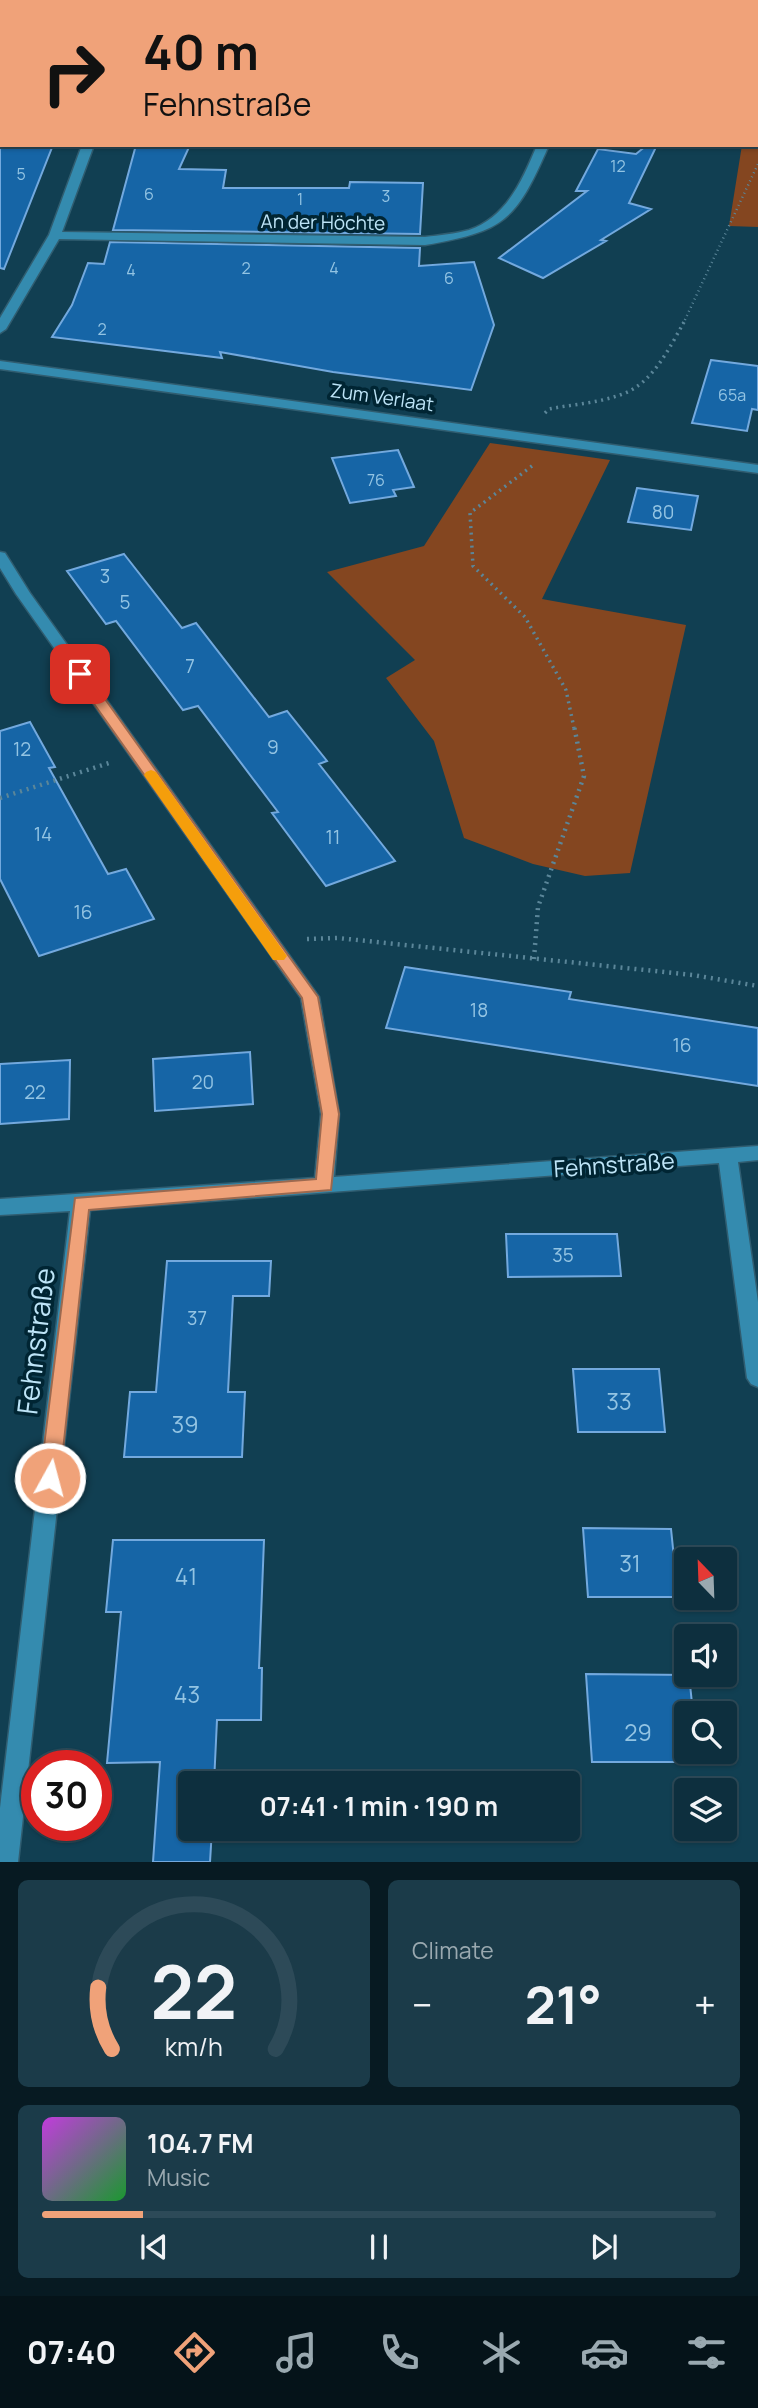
<!DOCTYPE html>
<html lang="en">
<head>
<meta charset="utf-8">
<style>
  :root { --surface:#0d2f3e; --page:#1b3b49; --text:#f1f3f6; --muted:#9aa9b0; --line:#2d4a58; --accent:#f0a279 }
  body { margin:0; font-family:Manrope,sans-serif; background:var(--page); color:var(--text); height:100vh; display:flex; flex-direction:column; font-size:26px; white-space:nowrap }
  * { box-sizing:border-box; margin:0 }
  p { font-size:23px; color:var(--muted) }
  .icon { flex:none; width:38px; height:38px; fill:none; stroke:currentColor; stroke-width:2; stroke-linecap:round; stroke-linejoin:round }
  .map { position:relative; height:1862px; overflow:hidden }
  .side { display:flex; flex-direction:column; gap:18px; padding:18px; background:#071a22; flex:1 }
  .side>* { flex:none }
  .banner { position:absolute; left:0px; top:0px; width:760px; height:147px; box-shadow:0 2px 5px #0004,0 0 0 2px var(--line); background:#f0a279; color:#111; overflow:hidden }
  .needle { width:46px; rotate:337deg }
  .fabs { position:absolute; left:674px; top:1547px; display:grid; gap:14px }
  .fabs a { display:grid; place-items:center; width:63px; height:63px; border-radius:7px; background:var(--surface); box-shadow:0 2px 5px #0004,0 0 0 2px var(--line); font-size:35px }
  .speed { position:absolute; left:21px; top:1750px; display:flex; gap:14px; font-size:35px; font-weight:700; text-align:center }
  .speed>* { display:grid; place-content:center; width:91px; height:91px; border-radius:50%; background:var(--surface); box-shadow:0 2px 5px #0004,0 0 0 2px var(--line); line-height:1 }
  .speed .limit { border:10px solid #d22; background:#fff; color:#111 }
  .pin { position:absolute; display:grid; place-items:center; width:60px; height:60px; color:#fff; margin:-30px; border-radius:14px; box-shadow:0 4px 10px #0006 }
  .me { position:absolute; width:77px; margin:-38px; rotate:7deg; stroke-linejoin:round; filter:drop-shadow(0 0 5px #0008) }
  .turn { display:flex; align-items:center; gap:24px; height:147px; padding:0 28px; font-size:32px }
  .turn .icon { width:91px; height:91px; stroke-width:2.5 }
  .turn b { display:block; font-size:49px; line-height:60px }
  .big { font-size:52px; font-weight:700; line-height:1.1 }
  .side .widget { flex:1; display:flex; flex-direction:column; justify-content:center; gap:10px; min-width:0; padding:0 24px; border-radius:10px; background:var(--page) }
  .side .dial { align-items:center; gap:0 }
  .dial svg { height:182px; overflow:visible; fill:none; stroke:var(--line); stroke-width:7; stroke-linecap:round; text-anchor:middle }
  .dial text { fill:var(--text); stroke:none }
  .song { display:flex; align-items:center; gap:21px }
  .cover { width:84px; height:84px; border-radius:10px; background:linear-gradient(135deg,hsl(290 70% 55%),hsl(130 70% 35%)) }
  .played { height:7px; border-radius:4px; background:linear-gradient(90deg,var(--accent) 15%,var(--line) 15%) }
  .keys { display:flex; justify-content:space-around; direction:ltr }
  .heat { display:flex; justify-content:space-between; align-items:center; font-size:38px; direction:ltr }
  .side .tiles { flex:1; display:grid; gap:18px; grid-template-columns:1fr 1fr }
  .widget:last-child { grid-column:span 2 }
  .trip { position:absolute; left:178px; top:1771px; width:402px; height:70px; border-radius:7px; background:var(--surface); box-shadow:0 2px 5px #0004,0 0 0 2px var(--line); font-weight:700; line-height:70px; text-align:center }
  .tab-bar { display:flex; height:112px; justify-content:space-around; align-items:center; background:#051319; color:var(--muted) }
  .tab-bar .icon { width:49px; height:49px }
  .tab-bar .selected { color:var(--accent) }
  .tab-bar b { font-size:32px; color:var(--text) }
  .map>svg:first-child { display:block }
  .green { fill:#844620 }
  .building { fill:#1665a6; stroke:#73a9de; stroke-width:2 }
  .lines { fill:none; stroke-linecap:round; stroke-linejoin:round }
  .minor-casing { stroke:#305d70; stroke-width:3 }
  .path-far2 { stroke:#5b8699; stroke-width:2.5; stroke-dasharray:1 3.5; stroke-linecap:butt }
  .path-far1 { stroke:#5b8699; stroke-width:3.5; stroke-dasharray:2 4.5; stroke-linecap:butt }
  .path { stroke:#5b8699; stroke-width:4.5; stroke-dasharray:2 5; stroke-linecap:butt }
  .minor { fill:#348baf; fill-rule:evenodd }
  .route { fill:#f0a279; stroke:#9c694f; stroke-width:2 }
  .slow { fill:#f59e0b }
  .labels { text-anchor:middle; dominant-baseline:central; stroke-width:7; stroke-linejoin:round; paint-order:stroke }
  .far-number-label { font-size:16px; fill:#93c4e3 }
  .far-street-label { font-size:19px; fill:#bde4f7; stroke:#002533 }
  .number-label { font-size:19px; fill:#93c4e3 }
  .street-label { font-size:23px; fill:#bde4f7; stroke:#002533 }
  .near-number-label { font-size:23px; fill:#93c4e3 }
  .near-street-label { font-size:28px; fill:#bde4f7; stroke:#002533 }
</style>
</head>
<body>
<div class="map">
<svg width="758" height="1862" viewBox="0 0 758 1862">
  <rect width="100%" height="100%" fill="#113f52"/>
  <path class="green" d="M720,0H758V227L729,226L742,145H758V2Z
    M490,443L610,460L542,599L686,625L630,873L585,876L533,864L464,838L434,741L386,678L415,660L327,572L424,546Z"/>
  <path class="building" d="M0,145H53L4,269L0,268Z
    M136,145H190L179,169L226,170L223,188H349L350,182L423,183L420,234L113,230Z
    M647,145H657L629,203L651,209L601,240L606,241L543,278L499,258L587,191H576L598,149L636,154Z
    M110,242L420,248L419,266L474,262L494,325L471,390L333,372L220,352L222,358L52,337L72,305L88,263L104,264Z
    M711,360L758,366V410L752,409L747,431L692,423Z
    M398,450L414,487L393,490L396,496L350,503L332,458Z
    M637,488L698,496L691,530L628,522Z
    M124,554L182,628L196,623L269,717L287,711L327,761L319,764L395,861L326,886L272,813L278,812L198,706L183,710L116,621L106,624L67,571Z
    M30,722L55,767L49,768L108,874L126,869L154,919L39,956L0,879V731Z
    M405,967L571,992L569,999L758,1028V1086L386,1028Z
    M250,1052L253,1104L155,1111L153,1059Z
    M70,1060L69,1119L0,1124V1064Z
    M506,1234H617L621,1276L508,1277Z
    M167,1261H271L269,1296H233L228,1392H245L242,1457H124L130,1392H156Z
    M573,1369H659L665,1432H578Z
    M583,1528L671,1529L678,1597H588Z
    M113,1540H264L259,1668H262L261,1720H217L214,1783H191V1829H212L210,1862H153L160,1762L107,1763L121,1612H106Z
    M586,1674L689,1675L693,1713H686V1752H697L698,1762H592Z"/>
  <g class="lines">
    <g class="minor-casing">
      <path id="minor" d="M98,0H108V2H98Z
        M529,0H540L541,2H530Z
        M82,145H94L62,232L425,237C440,235 455,234 469,230C507,217 523,179 537,145H549C516,221 505,231 425,245L59,239L6,329L0,333V318L49,235Z
        M0,361L758,465V473L0,369Z
        M0,552L5,553L30,593L319,997L339,1114L334,1177L758,1146V1160L738,1162L758,1302V1387L751,1384L747,1378L719,1163L90,1210L18,1862H0V1808L70,1211L0,1215V1199L315,1178L321,1114L301,998L16,594L0,568Z"/>
    </g>
    <path class="path-far2" d="M683,324L758,164"/>
    <path class="path-far1" d="M545,413L549,409C574,404 601,403 625,393C653,382 670,347 684,322
      M532,466L470,513L473,566L525,617L566,690L574,728"/>
    <path class="path" d="M0,798L109,763
      M307,939L338,938L693,975L758,986
      M534,959L538,907L584,776L574,726"/>
    <use href="#minor" class="minor"/>
  </g>
  <path class="route" d="M80,670L85,671L318,997L339,1114L331,1190L89,1210L60,1478L57,1484L50,1486L43,1484L40,1478L75,1198L316,1179L322,1114L302,998L75,677L73,674Z"/>
  <path class="slow" d="M151,770L156,772L284,952L287,956L284,960H273L146,778L144,775L146,772Z"/>
  <g class="labels">
    <g class="far-number-label">
      <text x="618" y="166">12</text>
      <text x="21" y="174">5</text>
      <text x="149" y="194">6</text>
      <text x="386" y="196">3</text>
      <text x="300" y="199">1</text>
      <text x="246" y="268">2</text>
      <text x="334" y="268">4</text>
      <text x="131" y="270">4</text>
      <text x="449" y="278">6</text>
      <text x="102" y="329">2</text>
      <text x="732" y="395">65a</text>
      <text x="376" y="480">76</text>
    </g>
    <g class="far-street-label">
      <text transform="translate(323 222) rotate(1)">An der Höchte</text>
      <text transform="translate(382 397) rotate(8)">Zum Verlaat</text>
    </g>
    <g class="number-label">
      <text x="663" y="512">80</text>
      <text x="105" y="576">3</text>
      <text x="125" y="602">5</text>
      <text x="190" y="666">7</text>
      <text x="273" y="747">9</text>
      <text x="22" y="749">12</text>
      <text x="43" y="834">14</text>
      <text x="333" y="837">11</text>
      <text x="83" y="912">16</text>
      <text x="479" y="1010">18</text>
      <text x="682" y="1045">16</text>
      <text x="203" y="1082">20</text>
      <text x="35" y="1092">22</text>
      <text x="563" y="1255">35</text>
      <text x="197" y="1318">37</text>
    </g>
    <g class="street-label">
      <text transform="translate(614 1164) rotate(-4)">Fehnstraße</text>
    </g>
    <g class="near-number-label">
      <text x="619" y="1401">33</text>
      <text x="185" y="1424">39</text>
      <text x="630" y="1563">31</text>
      <text x="186" y="1576">41</text>
      <text x="187" y="1694">43</text>
      <text x="638" y="1732">29</text>
    </g>
    <g class="near-street-label">
      <text transform="translate(35 1341) rotate(-83)">Fehnstraße</text>
    </g>
  </g>
</svg>
<div class="fabs">
<a><svg class="needle" viewBox="-14 -14 28 28"><path d="M0-13l5 13h-10z" fill="#e53935"/><path d="M0 13l5-13h-10z" fill="#9aa9b0"/></svg></a>
<a><svg class="icon" aria-label="sound" viewBox="0 0 24 24"><path d="M4 9h4l5-4v14l-5-4H4zM17 9q2 3 0 6"/></svg></a>
<a><svg class="icon" aria-label="search" viewBox="0 0 24 24"><circle cx="10" cy="10" r="6"/><path d="M15 15l6 6"/></svg></a>
<a><svg class="icon" aria-label="layers" viewBox="0 0 24 24"><path d="M12 4l9 5-9 5-9-5zM3 14l9 5 9-5"/></svg></a>
</div>
<div class="speed"><div class="limit">30</div></div>
<div class="pin" style="left:80px;top:674px;background:#d93025"><svg class="icon" aria-label="arrive" viewBox="0 0 24 24"><path d="M6 21V4h12l-3 4 3 4H6"/></svg></div>
<svg class="me" style="left:50px;top:1478px" viewBox="-20 -20 40 40"><circle r="17" fill="#f0a279" stroke="#fff" stroke-width="3"/><path d="M0-11L8 9 0 5-8 9z" fill="#fff"/></svg>
<div class="trip">07:41 · 1 min · 190 m</div>
<div class="banner">
<div class="turn"><svg class="icon" aria-label="right" viewBox="0 0 24 24"><path d="M7 20v-9h11M14 6l5 5-5 5"/></svg><div><b>40 m</b>Fehnstraße</div></div>
</div>
</div>
<section class="side">
<div class="tiles">
<div class="widget dial"><svg viewBox="0 0 100 80">
<path d="M14 69A42 42 0 1 1 86 69"/>
<path d="M14 69A42 42 0 0 1 8 42" stroke="#f0a279"/>
<text x="50" y="56" font-size="32" font-weight="700">22</text>
<text x="50" y="72" font-size="11">km/h</text>
</svg></div>
<div class="widget"><p>Climate</p>
<div class="heat"><a>−</a><b class="big">21°</b><a>+</a></div>
</div>
<div class="widget">
<div class="song"><i class="cover"></i><div><b>104.7 FM</b><p>Music</p></div></div>
<div class="played"></div>
<div class="keys"><svg class="icon" aria-label="previous" viewBox="0 0 24 24"><path d="M18 5L8 12l10 7zM5 5v14"/></svg><svg class="icon" aria-label="pause" viewBox="0 0 24 24"><path d="M8 5v14M16 5v14"/></svg><svg class="icon" aria-label="next" viewBox="0 0 24 24"><path d="M6 5l10 7-10 7zM19 5v14"/></svg></div>
</div>
</div>
</section>
<nav class="tab-bar">
<b>07:40</b>
<svg class="icon selected" aria-label="directions" viewBox="0 0 24 24"><path d="M12 3l9 9-9 9-9-9zM9 14v-3h6M13 9l2 2-2 2"/></svg>
<svg class="icon" aria-label="music" viewBox="0 0 24 24"><path d="M9 18V5l10-2v13"/><circle cx="6" cy="18" r="3"/><circle cx="16" cy="16" r="3"/></svg>
<svg class="icon" aria-label="phone" viewBox="0 0 24 24"><path d="M5 4h4l2 5-3 2q2 4 5 5l2-3 5 2v4C11 20 4 13 5 4z"/></svg>
<svg class="icon" aria-label="climate" viewBox="0 0 24 24"><path d="M12 3v18M4 7l16 10M4 17L20 7"/></svg>
<svg class="icon" aria-label="car" viewBox="0 0 24 24"><path d="M5 17H2v-5l4-1 3-4h7l3 4 3 1v5h-3M9 17h6M6 11h13"/><circle cx="7" cy="17" r="2"/><circle cx="17" cy="17" r="2"/></svg>
<svg class="icon" aria-label="filters" viewBox="0 0 24 24"><path d="M4 7h16M4 17h16"/><circle cx="9" cy="7" r="2"/><circle cx="15" cy="17" r="2"/></svg>
</nav>
</body>
</html>
